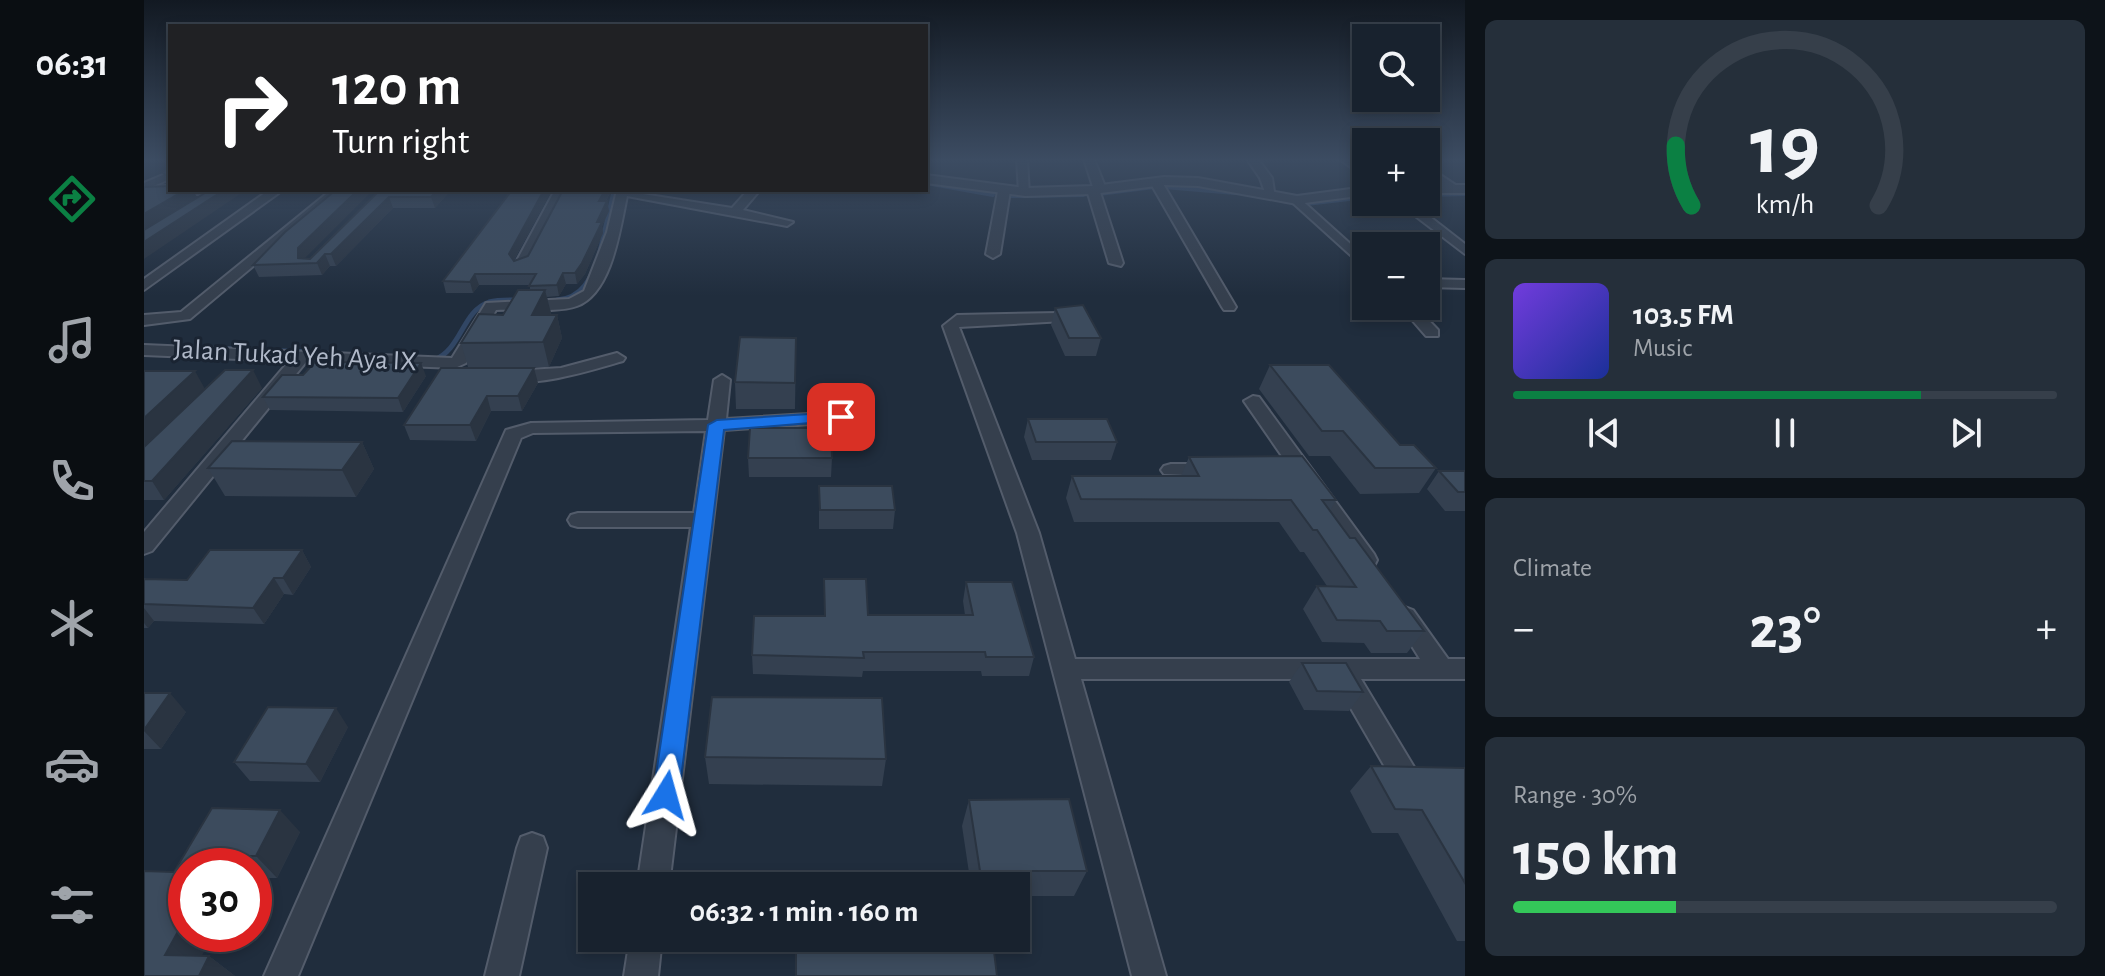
<!DOCTYPE html>
<html lang="en">
<head>
<meta charset="utf-8">
<style>
  :root { --surface:#18222e; --page:#252f3a; --text:#f1f3f6; --muted:#9fa4aa; --line:#363f4a; --accent:#0b8043 }
  body { margin:0; font-family:"Alegreya Sans",sans-serif; background:var(--page); color:var(--text); height:100vh; display:flex; flex-direction:column; font-size:30px; white-space:nowrap }
  * { box-sizing:border-box; margin:0 }
  p { font-size:26px; color:var(--muted) }
  .icon { flex:none; width:44px; height:44px; fill:none; stroke:currentColor; stroke-width:2; stroke-linecap:round; stroke-linejoin:round }
  .map { position:relative; flex:1; overflow:hidden }
  .side { display:flex; flex-direction:column; gap:20px; padding:20px; background:#0d1319; width:640px }
  .side>* { flex:none }
  .guide { position:absolute; left:24px; top:24px; width:760px; height:168px; border-radius:0px; box-shadow:0 4px 12px #0003,0 0 0 2px var(--line); background:#202124; color:#fff; overflow:hidden }
  .tools { position:absolute; left:1208px; top:24px; display:grid; gap:16px }
  .tools a { display:grid; place-items:center; width:88px; height:88px; border-radius:0px; background:var(--surface); box-shadow:0 4px 12px #0003,0 0 0 2px var(--line); font-size:40px }
  .speed { position:absolute; left:24px; top:848px; display:flex; gap:16px; font-size:40px; font-weight:700; text-align:center }
  .speed>* { display:grid; place-content:center; width:104px; height:104px; border-radius:50%; background:var(--surface); box-shadow:0 4px 12px #0003,0 0 0 2px var(--line); line-height:1 }
  .speed .limit { border:12px solid #d22; background:#fff; color:#111 }
  .pin { position:absolute; display:grid; place-items:center; width:68px; height:68px; color:#fff; margin:-34px; border-radius:16px; box-shadow:0 4px 12px #0006 }
  .me { position:absolute; width:88px; margin:-44px; rotate:8deg; stroke-linejoin:round; filter:drop-shadow(0 0 6px #0008) }
  .turn { display:flex; align-items:center; gap:28px; height:168px; padding:0 32px; font-size:36px }
  .turn .icon { width:104px; height:104px; stroke-width:2.5 }
  .turn b { display:block; font-size:56px; line-height:68px }
  .big { font-size:60px; font-weight:700; line-height:1.1 }
  .side .tile { flex:1; display:flex; flex-direction:column; justify-content:center; gap:12px; min-width:0; padding:0 28px; border-radius:12px; background:var(--page) }
  .side .dial { align-items:center; gap:0 }
  .dial svg { height:208px; overflow:visible; fill:none; stroke:var(--line); stroke-width:7; stroke-linecap:round; text-anchor:middle }
  .dial text { fill:var(--text); stroke:none }
  .song { display:flex; align-items:center; gap:24px }
  .cover { width:96px; height:96px; border-radius:12px; background:linear-gradient(135deg,hsl(260 70% 55%),hsl(230 70% 35%)) }
  .played { height:8px; border-radius:4px; background:linear-gradient(90deg,var(--accent) 75%,var(--line) 75%) }
  .keys { display:flex; justify-content:space-around; direction:ltr }
  .heat { display:flex; justify-content:space-between; align-items:center; font-size:44px; direction:ltr }
  .charge { height:12px; border-radius:6px; background:linear-gradient(90deg,#34c759 30%,var(--line) 0) }
  .trip { position:absolute; left:434px; top:872px; width:452px; height:80px; border-radius:0px; background:var(--surface); box-shadow:0 4px 12px #0003,0 0 0 2px var(--line); font-weight:700; line-height:80px; text-align:center }
  main { display:flex; flex:1; min-height:0 }
  .menu { display:flex; flex-direction:column; width:144px; justify-content:space-around; align-items:center; background:#0a0e12; color:var(--muted) }
  .menu .icon { width:56px; height:56px }
  .menu .current { color:var(--accent) }
  .menu b { font-size:36px; color:var(--text) }
  .map>svg:first-child { display:block }
  .lines { fill:none; stroke-linecap:round; stroke-linejoin:round }
  .stream-far1 { stroke:#314664; stroke-width:4 }
  .stream { stroke:#314664; stroke-width:5 }
  .minor-casing { stroke:#535c6b; stroke-width:4 }
  .tertiary-casing { stroke:#535c6b; stroke-width:4 }
  .minor { fill:#353f4d; fill-rule:evenodd }
  .tertiary { fill:#353f4d; fill-rule:evenodd }
  .wall { fill:#344050 }
  .shaded-wall { fill:#2a3441 }
  .building { fill:#3c4b5d; stroke:#2a3441; stroke-width:2 }
  .route { fill:#1a73e8; stroke:#114b97; stroke-width:2 }
  .labels { text-anchor:middle; dominant-baseline:central; stroke-width:6; stroke-linejoin:round; paint-order:stroke }
  .street-label { font-size:28px; fill:#b0b9c9; stroke:#1a2432 }
</style>
</head>
<body>
<main>
<nav class="menu">
<b>06:31</b>
<svg class="icon current" aria-label="directions" viewBox="0 0 24 24"><path d="M12 3l9 9-9 9-9-9zM9 14v-3h6M13 9l2 2-2 2"/></svg>
<svg class="icon" aria-label="music" viewBox="0 0 24 24"><path d="M9 18V5l10-2v13"/><circle cx="6" cy="18" r="3"/><circle cx="16" cy="16" r="3"/></svg>
<svg class="icon" aria-label="phone" viewBox="0 0 24 24"><path d="M5 4h4l2 5-3 2q2 4 5 5l2-3 5 2v4C11 20 4 13 5 4z"/></svg>
<svg class="icon" aria-label="climate" viewBox="0 0 24 24"><path d="M12 3v18M4 7l16 10M4 17L20 7"/></svg>
<svg class="icon" aria-label="car" viewBox="0 0 24 24"><path d="M5 17H2v-5l4-1 3-4h7l3 4 3 1v5h-3M9 17h6M6 11h13"/><circle cx="7" cy="17" r="2"/><circle cx="17" cy="17" r="2"/></svg>
<svg class="icon" aria-label="filters" viewBox="0 0 24 24"><path d="M4 7h16M4 17h16"/><circle cx="9" cy="7" r="2"/><circle cx="15" cy="17" r="2"/></svg>
</nav>
<div class="map">
<svg width="1321" height="976" viewBox="0 0 1321 976">
  <rect width="100%" height="100%" fill="#202d3d"/>
  <g class="lines">
    <path class="stream-far1" d="M782,183L849,195
      M1020,187L1091,193
      M955,194L1010,187
      M1282,195L1321,194
      M866,196L939,195
      M1162,204L1222,197
      M454,258L470,190"/>
    <path class="stream" d="M413,300C439,298 447,278 455,256
      M34,347L170,352
      M290,360C318,349 318,311 345,302C355,299 367,300 377,300"/>
    <g class="minor-casing">
      <path id="minor" d="M873,159H883L885,194L875,192Z
        M940,159H950L962,189L956,192L979,263L977,266L965,263L943,190L949,187Z
        M1103,159H1114L1128,178L1131,198H1123L1116,178Z
        M1195,159H1207L1222,169V177Z
        M1282,167L1286,168L1319,190L1309,192L1282,175Z
        M26,172V179L0,190V183Z
        M1008,180L1018,182L1092,307L1090,310H1080L1078,307L1006,182Z
        M860,188L866,191L856,254L849,258L842,254L854,191Z
        M125,190H139L0,290V279Z
        M187,190H200L46,319L0,325V315L37,312Z
        M411,190H423L384,266L372,269L370,266Z
        M473,190L588,208L604,190H616L599,210L649,222L643,226L483,196C476,229 468,293 433,306C414,313 374,309 352,310L322,363L311,368L162,362L8,551L0,554V532L145,361L0,355V345L308,358L342,303L425,299L440,291L463,232Z
        M1153,196L1222,258V269L1149,203L1147,200Z
        M1253,202H1267L1321,244V254Z
        M1282,279L1321,280V288L1282,287Z
        M1256,306H1271L1294,330V336H1282Z
        M915,313L920,315V321L815,327L895,533L931,659H1276L1249,616L1253,610L1261,607L1269,610L1304,659H1321V679H1217L1276,777L1272,786L1262,790L1252,786L1190,679H937L1022,976H988L873,533L799,326L813,315Z
        M473,353L481,358L479,361C454,368 378,393 359,376L367,371L417,368Z
        M578,375L586,380L582,419L697,412L706,417L697,422L580,430L525,886H493L547,527H434L427,525L424,520L427,515L434,513H550L562,431L389,433L377,438L154,976H120L362,430L387,423L564,420L570,380Z
        M1109,396L1115,397L1230,554L1233,560L1230,566H1214L1100,401Z
        M1027,464H1065L1075,470L1065,476L1020,474L1017,470L1020,466Z
        M388,833L399,837L403,848L375,976H341L373,848L377,837Z
        M486,938H518L514,976H480Z"/>
    </g>
    <g class="tertiary-casing">
      <path id="tertiary" d="M782,175L881,188L949,186L1020,177L1054,178L1153,196L1222,187V195L1153,204L1054,186L1020,185L949,194L881,196L782,183Z
        M1282,185H1321V193H1282Z
        M26,186V190H86L79,194L0,195V187Z"/>
    </g>
    <use href="#minor" class="minor"/>
    <use href="#tertiary" class="tertiary"/>
  </g>
  <path class="wall" d="M26,168V185L18,172Z
    M236,190H307L291,208H249L192,266H186L178,275L115,277L109,265L166,259Z
    M408,190L370,260L384,256L419,190H467V191L462,201H463L465,211L458,226L459,233L441,274L433,284H422L415,296L403,297L407,313L406,315H413L418,338L405,367H324L317,343L359,315L386,290V285H335L329,293H302L299,281Z
    M911,308L957,338L952,356H921L907,325Z
    M652,338L651,409H592L591,382Z
    M1126,365L1292,468L1275,493L1216,494L1186,456H1165L1115,389Z
    M297,368L394,383L378,411H347L332,441L266,440L260,425Z
    M0,371L61,389L118,388L20,500H0Z
    M282,376L259,412L126,410L119,397Z
    M884,419L973,442L967,460H888L880,437Z
    M218,442L230,469L212,497L81,496L64,468Z
    M1045,457L1192,500L1186,511L1206,538L1280,631L1263,653H1227L1220,643L1178,642L1159,609L1173,586H1183L1160,552H1156L1135,522H930L922,498L928,476H1037Z
    M604,458H688L687,477H605Z
    M1295,471H1321V511H1301L1283,489Z
    M675,486L751,510L749,529H675Z
    M158,550L167,567L149,595L140,594L120,624L10,621L4,628H0V579L43,580Z
    M680,579L724,615H821L819,601L822,582L890,657L885,676H838L837,671H719L718,677L609,674L608,655L680,616Z
    M1158,663L1219,692L1205,711L1160,710L1145,682Z
    M0,693L42,712L17,749H0Z
    M204,727L176,782L106,781L90,762Z
    M561,757L742,759L738,786L565,784Z
    M1227,766L1321,768V941H1313L1254,833H1228L1206,791Z
    M825,800L943,871L930,896H872V886H827L818,826Z
    M68,808L156,832L133,878H110V866H42L58,956H65L91,976H0L30,872Z"/>
  <path class="shaded-wall" d="M41,190H49L53,197L0,230V214Z
    M80,190H102L0,259V242Z
    M214,190H229L159,260L154,258V248Z
    M294,190H307L291,208L287,197Z
    M400,190H408L367,265L365,254Z
    M461,190H467V191L456,211L455,201Z
    M245,197L249,208L192,266L187,254Z
    M463,201L465,211L458,226L459,233L441,274L433,284L431,273Z
    M181,254L186,266L178,275L173,263Z
    M419,273L422,284L415,296L413,285Z
    M331,274L335,285L329,293L326,282Z
    M401,290L407,313L394,338L388,315Z
    M413,315L418,338L405,367L399,342Z
    M277,363L282,376L259,412L254,398Z
    M390,368L394,383L378,411L374,396Z
    M109,370L118,388L20,500L8,481Z
    M51,371L61,389L0,448V418Z
    M343,396L347,411L332,441L326,425Z
    M218,442L230,469L212,497L198,470Z
    M158,550L167,567L149,595L139,578Z
    M130,578L140,594L120,624L109,608Z
    M0,608L10,621L4,628L0,623Z
    M26,693L42,712L17,749L0,731V730Z
    M192,708L204,727L176,782L162,764Z
    M136,810L156,832L133,878L112,856Z
    M76,856L87,866H71Z
    M42,917V934H69L48,975L21,955Z
    M65,956L91,976H55Z"/>
  <path class="building" d="M26,168V176H23L18,172Z
    M26,186V190H41L0,214V187Z
    M66,190H80L0,242V230Z
    M192,190H214L154,248V258L166,259L236,190H294L287,197H245L187,254H181L173,263L109,265L141,232Z
    M368,190H400L365,254L370,261L384,256L419,190H461L455,201H463L453,222H458L438,263L431,273H419L413,285L385,286L392,274H331L326,282L299,281Z
    M374,290H401L388,315H413L399,342L317,343L335,314L359,315Z
    M939,305L957,338H925L911,308Z
    M596,337L652,338L651,383L591,382Z
    M171,362L277,363L254,398L119,397L138,375H159Z
    M1126,365H1185L1256,445H1270L1292,468H1231L1199,431H1178Z
    M297,368H390L374,396H343L326,425H260Z
    M81,370H109L8,481H0V447Z
    M0,371H51L0,418Z
    M884,419H963L973,442H892Z
    M606,428H687L688,458H604Z
    M88,441L218,442L198,470L64,468Z
    M1158,456L1192,500H1178L1206,538H1211L1280,631H1243L1236,621L1193,620L1173,586L1212,587L1173,530H1169L1147,500L937,499L928,476H1055L1045,457Z
    M1295,471H1321V492H1314Z
    M675,486H748L751,510H676Z
    M66,550H158L139,578H130L109,608L0,604V579L43,580Z
    M680,579H722L724,615H829L822,582H868L890,657H842L841,652H719L720,658L608,655L610,616H681Z
    M1158,663H1202L1219,692L1173,691Z
    M0,693H26L0,730Z
    M568,697L738,698L742,759L561,757Z
    M124,707L192,708L162,764L90,762Z
    M1227,766L1321,768V883L1278,810L1251,809Z
    M925,799L943,871H836L825,800Z
    M68,808L136,810L112,856H76L71,866H42V917L21,955L65,956L55,976H0V871L30,872Z
    M652,880H747L748,886H652Z
    M652,938H752V939L849,943L853,976H652Z"/>
  <linearGradient id="sky" x2="0" y2="1"><stop stop-color="#121922"/><stop offset="0.54" stop-color="#3c4c62"/><stop offset="1" stop-color="#3c4c62" stop-opacity="0"/></linearGradient>
  <rect width="1321" height="296" fill="url(#sky)"/>
  <path class="route" d="M697,412L705,417L702,420L580,430L535,795L531,803L522,807L513,803L509,795L564,425L573,420Z"/>
  <g class="labels">
    <g class="street-label">
      <text transform="translate(151 356) rotate(3)">Jalan Tukad Yeh Aya IX</text>
    </g>
  </g>
</svg>
<div class="tools">
<a><svg class="icon" aria-label="search" viewBox="0 0 24 24"><circle cx="10" cy="10" r="6"/><path d="M15 15l6 6"/></svg></a>
<a>+</a>
<a>−</a>
</div>
<div class="speed"><div class="limit">30</div></div>
<div class="pin" style="left:697px;top:417px;background:#d93025"><svg class="icon" aria-label="arrive" viewBox="0 0 24 24"><path d="M6 21V4h12l-3 4 3 4H6"/></svg></div>
<svg class="me" style="left:522px;top:795px" viewBox="-20 -20 40 40"><path d="M0-17L14 15 0 8-14 15z" fill="#1a73e8" stroke="#fff" stroke-width="4"/></svg>
<div class="trip">06:32 · 1 min · 160 m</div>
<div class="guide">
<div class="turn"><svg class="icon" aria-label="right" viewBox="0 0 24 24"><path d="M7 20v-9h11M14 6l5 5-5 5"/></svg><div><b>120 m</b>Turn right</div></div>
</div>
</div>
<section class="side">
<div class="tile dial"><svg viewBox="0 0 100 80">
<path d="M14 69A42 42 0 1 1 86 69"/>
<path d="M14 69A42 42 0 0 1 8 46" stroke="#0b8043"/>
<text x="50" y="56" font-size="32" font-weight="700">19</text>
<text x="50" y="72" font-size="11">km/h</text>
</svg></div>
<div class="tile">
<div class="song"><i class="cover"></i><div><b>103.5 FM</b><p>Music</p></div></div>
<div class="played"></div>
<div class="keys"><svg class="icon" aria-label="previous" viewBox="0 0 24 24"><path d="M18 5L8 12l10 7zM5 5v14"/></svg><svg class="icon" aria-label="pause" viewBox="0 0 24 24"><path d="M8 5v14M16 5v14"/></svg><svg class="icon" aria-label="next" viewBox="0 0 24 24"><path d="M6 5l10 7-10 7zM19 5v14"/></svg></div>
</div>
<div class="tile"><p>Climate</p>
<div class="heat"><a>−</a><b class="big">23°</b><a>+</a></div>
</div>
<div class="tile"><p>Range · 30%</p><b class="big">150 km</b><div class="charge"></div></div>
</section>
</main>
</body>
</html>
